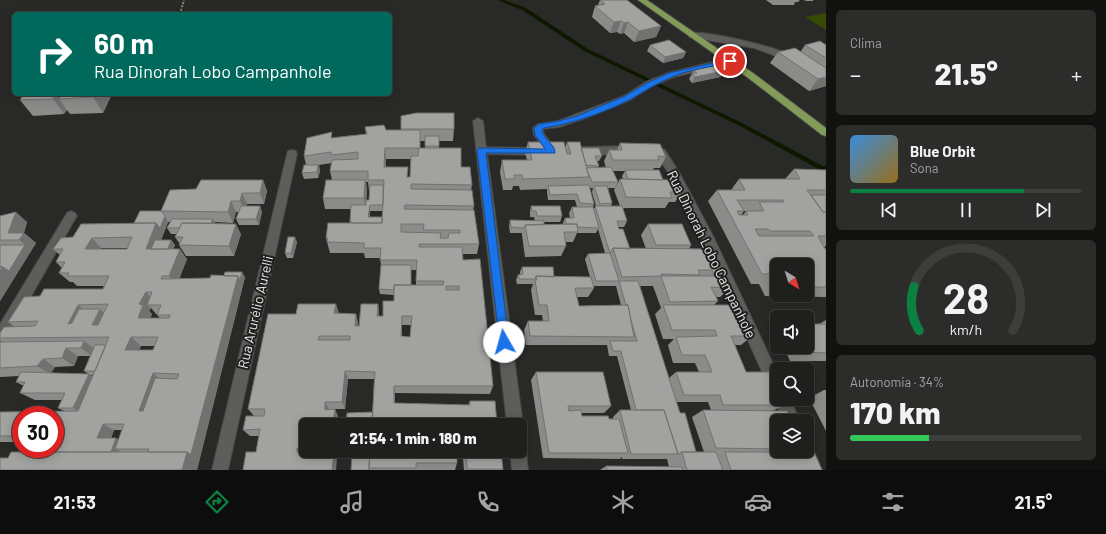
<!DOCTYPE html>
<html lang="pt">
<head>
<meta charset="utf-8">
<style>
  :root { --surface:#1f201d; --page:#2c2d2a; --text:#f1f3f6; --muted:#a1a3a4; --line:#3c3e3b; --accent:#0b8043 }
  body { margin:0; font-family:Barlow,sans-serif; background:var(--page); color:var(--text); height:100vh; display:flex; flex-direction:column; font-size:15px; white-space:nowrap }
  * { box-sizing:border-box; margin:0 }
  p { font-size:13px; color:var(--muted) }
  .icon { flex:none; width:22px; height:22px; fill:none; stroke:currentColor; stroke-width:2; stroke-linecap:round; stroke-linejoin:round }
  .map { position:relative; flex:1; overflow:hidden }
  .drawer { display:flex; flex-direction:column; gap:10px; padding:10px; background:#111210; width:280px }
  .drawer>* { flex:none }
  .top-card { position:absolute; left:12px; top:12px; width:380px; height:84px; border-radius:6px; box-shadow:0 2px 10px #0003,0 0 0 1px var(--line); background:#00695c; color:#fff; overflow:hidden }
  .needle { width:26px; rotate:142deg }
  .tools { position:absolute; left:770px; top:258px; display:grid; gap:8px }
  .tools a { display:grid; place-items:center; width:44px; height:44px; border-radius:6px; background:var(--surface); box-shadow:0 2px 10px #0003,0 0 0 1px var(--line); font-size:20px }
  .speed { position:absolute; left:12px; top:406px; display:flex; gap:8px; font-size:20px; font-weight:700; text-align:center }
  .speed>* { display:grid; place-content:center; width:52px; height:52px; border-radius:50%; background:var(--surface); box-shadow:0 2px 10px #0003,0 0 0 1px var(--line); line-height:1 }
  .speed .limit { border:6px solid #d22; background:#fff; color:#111 }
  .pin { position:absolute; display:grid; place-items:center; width:34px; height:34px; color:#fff; margin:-17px; border:2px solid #fff; border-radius:50%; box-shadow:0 1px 4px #0007 }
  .me { position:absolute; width:44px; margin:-22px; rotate:353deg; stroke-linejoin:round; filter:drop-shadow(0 0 3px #0008) }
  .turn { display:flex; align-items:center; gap:14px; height:84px; padding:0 16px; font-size:18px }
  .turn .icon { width:52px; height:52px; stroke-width:2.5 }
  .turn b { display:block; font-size:28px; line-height:34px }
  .big { font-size:30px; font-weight:800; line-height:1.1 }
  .drawer .tile { flex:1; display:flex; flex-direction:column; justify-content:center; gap:6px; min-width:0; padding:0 14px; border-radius:6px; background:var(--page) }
  .drawer .dial { align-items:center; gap:0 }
  .dial svg { height:104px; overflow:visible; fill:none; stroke:var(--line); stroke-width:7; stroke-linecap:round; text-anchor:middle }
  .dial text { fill:var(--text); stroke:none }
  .song { display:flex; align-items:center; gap:12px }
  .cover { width:48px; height:48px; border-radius:6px; background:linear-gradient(135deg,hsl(210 70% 55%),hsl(40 70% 35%)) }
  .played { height:4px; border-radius:2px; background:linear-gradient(90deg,var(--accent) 75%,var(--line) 75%) }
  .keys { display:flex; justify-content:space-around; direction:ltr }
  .heat { display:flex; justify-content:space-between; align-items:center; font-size:22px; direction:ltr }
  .charge { height:6px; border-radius:3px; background:linear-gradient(90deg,#34c759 34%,var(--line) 0) }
  .trip { position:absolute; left:299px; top:418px; width:228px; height:40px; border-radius:6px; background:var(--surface); box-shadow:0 2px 10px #0003,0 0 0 1px var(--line); font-weight:800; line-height:40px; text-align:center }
  .tabs { display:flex; height:64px; justify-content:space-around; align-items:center; background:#0c0d0c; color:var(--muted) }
  .tabs .icon { width:28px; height:28px }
  .tabs .active { color:var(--accent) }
  .tabs b { font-size:18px; color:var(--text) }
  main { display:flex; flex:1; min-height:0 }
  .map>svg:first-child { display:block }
  .green { fill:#364a06 }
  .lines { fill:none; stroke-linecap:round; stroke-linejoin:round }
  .stream { fill:#0d1800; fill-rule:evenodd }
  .minor-casing { stroke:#454644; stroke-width:2 }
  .major-casing { stroke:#454644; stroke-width:2 }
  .path { stroke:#848582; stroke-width:2; stroke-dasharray:2 1.5; stroke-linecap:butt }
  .minor { fill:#5d5e5b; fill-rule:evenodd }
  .major { fill:#839b59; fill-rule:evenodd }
  .wall { fill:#8b8c8a; fill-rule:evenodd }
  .shaded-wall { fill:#717270 }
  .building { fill:#a2a3a0; stroke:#717270; fill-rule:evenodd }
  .route { fill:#1a73e8; stroke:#114b97 }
  .labels { text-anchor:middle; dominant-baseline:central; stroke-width:4; stroke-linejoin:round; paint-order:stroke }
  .street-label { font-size:14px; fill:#e8e9e7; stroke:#1f201e }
</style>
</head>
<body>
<main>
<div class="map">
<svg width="826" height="470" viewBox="0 0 826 470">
  <rect width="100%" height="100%" fill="#292a27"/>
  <path class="green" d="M826,13V30L805,17Z"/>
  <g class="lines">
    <path class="stream" d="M498,0H504L526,8L588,49L746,125L823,166H826V170H820L742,127L584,51L522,10Z"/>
    <g class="minor-casing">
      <path id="minor" d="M689,33C704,30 786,48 796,59L792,62L754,48L689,37Z
        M729,58L732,59L733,61L732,63L674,77L652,86L630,100L583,119L559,127L543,129L544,134L557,151L556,154L552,155L547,152L542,155L487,154L523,425L520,431V425H507L473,121L478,118L483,121L486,147L544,148L534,135L533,128L538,124L558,121L624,96L646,82L668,73Z
        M632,146L636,147L637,150L636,153L632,154L584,155L580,154L579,151L580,148L584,147Z
        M652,146L665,150L680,174L713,236L777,372V399H790L800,421H784L774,399L776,396L772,394L701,236L670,175L657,156L648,153L647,150L648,147Z
        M292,150L296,151L297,154L228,470H212L287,154L288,151Z
        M71,211L75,213L77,216L75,219L5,342L0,343V324L67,213Z
        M520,444L524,445L526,451L528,470H512L510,451H520Z
        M807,444L811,445L822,470H805L797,451H807Z"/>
    </g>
    <g class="major-casing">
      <path id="major" d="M638,0H647L753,73L826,128V136L822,135L747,77Z"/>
    </g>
    <path class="path" d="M180,14L184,0"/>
    <use href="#minor" class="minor"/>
    <use href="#major" class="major"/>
  </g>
  <path class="wall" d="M600,0L661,26L656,37L634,42L624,33L620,34L617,32L610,33L592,17L595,6L598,5Z
    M766,0H800L798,2H795L794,5H773Z
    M804,0H813V1H806Z
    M650,45L686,52L683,58L663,63L647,51Z
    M805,45H826V86L809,91L770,63L778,52L801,51Z
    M694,70L724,71L720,77L692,83L689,79Z
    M112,94L103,113L70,114L67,110L64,114L33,116L20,100Z
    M401,116L454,129L453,141H439V148L461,167L472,185L471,190L474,206L473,210L479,244L477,254H462L463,260L493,386L490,394L395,393V403L468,405L470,401L497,424L373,412L374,379H348L345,409H329V410L338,416L306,425V451H326V453H334L337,458L256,452L259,436H250L243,430L254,416L248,409L339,313L356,314L358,323V326H359L378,304L379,316H383L394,301V295L380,294L379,289L381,265L380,258H365L364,253H330L326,238L350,223L351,209H325L323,198L332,180L330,171L332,163L319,165L320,171L318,178L304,179L302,173L306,165L304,156L333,138L366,134L365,127L386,130H401ZM420,141H425V148H420ZM386,159H411L410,177H408L386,167ZM366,182H368L369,191H370L369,200L366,205L367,191ZM370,211H382V217H370ZM411,270H416V285H411ZM402,325H411L410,337L402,336Z
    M528,142L565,148L567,142L602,156L599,161H597L599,166L597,168H606L604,161L609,150H617L620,143L666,157L660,168H654L653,170L663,180L682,192L675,202H669L665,208H623L627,221L624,227H619V229L630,249H646L641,235L648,224L691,245L689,249H711L730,288L720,297H716L718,301L714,305L752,336L741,345H735L746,372L785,405L772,411L777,421V451H779L777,452L822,470H600L606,466L669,467L667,459H622V457L620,459L543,458L531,380L536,372L611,406L604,413H581L582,416L613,419V417L620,410H631L617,356H609L607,345H526L524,330L528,321H543L542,315H535L531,290L533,284H517L516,280L518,275L520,274V272L522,267L554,277H590L585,259L588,254L605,253L598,229L596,233H577L573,242H565L566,246L561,256L525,257L522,235V233H510L509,226L510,220L535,221L534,217H530V212L531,206L562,216L560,222H544V224H563V223L565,218H570L569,213L572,207H577L575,200H548L547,192V189L520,190L519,186H513L512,190H503L500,172L502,160H527L525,153ZM613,171H625L622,176L623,179H620L614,190L620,206H611L612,203L608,188H615L618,182ZM589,188H593L592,192L596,206L594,209L593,207L594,204ZM593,286H616L621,305L579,306L577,297H588L594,288ZM640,286H653L661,308L655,314L663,339H674L668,345L673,363H695L699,372H676L669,378ZM676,402H708L711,410H703L692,417L704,452H696L680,413Z
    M794,169L826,170V246L824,247L826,249V297L765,296L759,284H751L708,201L717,190H731L739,179H785ZM743,211H752H746L743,215H741L744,211ZM777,265H807V295H777Z
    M263,180L267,191L264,204H247V206H260L262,212L259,225H239L236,219L239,212H236L233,223L215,222V224L241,234L234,256H186L179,245L180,244L175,237L177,234H171L167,228L171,222H168L161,240H171L175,245L173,249L187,259L179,279L210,278L245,277L197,470L8,458L29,452L55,449L21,415V442H0V412L64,411L58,408L62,400H35L20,393L24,386L16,382L19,376L0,377V342H2L0,340V338L15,327L8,322L40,296L103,289L104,286H77L73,282H70L59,273L62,268L56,262L60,255L53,249L73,237L134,223L161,211L196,189ZM101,248H127V249H100ZM151,308L156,314H157V315L160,318H150L152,314L149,311ZM141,346H155L153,350H139ZM78,356H90L84,371L90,375H94L93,377L89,374L51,373L55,367L74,366ZM114,430H122L119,439L111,438Z
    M0,216L27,222L24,233L36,243L0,301Z
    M297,242L293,258H287L285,253Z
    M826,320V361H790L784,347H807V324H819Z
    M824,390H826V431L809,398Z
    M346,451H501L503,469V470H464L463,458H457V463L455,470H351L352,459L347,458L346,456Z"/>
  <path class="shaded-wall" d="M621,21L617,32L610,33L614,22Z
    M628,22L624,33L620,34L624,23Z
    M661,26L656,37L634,42L639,31Z
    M686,52L683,58L663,63L665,57Z
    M724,71L720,77L692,83L695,77Z
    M826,77V86L809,91L818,79Z
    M56,94H71L59,99L67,110L64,114L53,99Z
    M95,94H112L103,113L93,97Z
    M385,148L386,159L385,178L384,167Z
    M318,165L320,171L318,178L317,172Z
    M263,180L267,191L264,204L260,193Z
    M365,180L367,191L365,209L364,198Z
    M242,193L247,204L245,212L240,201Z
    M231,201L236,212L233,223L228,212Z
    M370,205V211L369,222L368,217Z
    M260,206L262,212L259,225L256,219Z
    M16,212L27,222L23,235L24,233L36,243L0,301V271L3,267L25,245L19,240L8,233Z
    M165,216L168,222L156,254L146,249L156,223Z
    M213,219L216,225L209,229Z
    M236,224L241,234L234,256L229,246Z
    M295,237L297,242L293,258L291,253Z
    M92,238L101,248L95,259L85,249Z
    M171,240L175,245L169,259L166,254Z
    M180,249L187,259L177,285L169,276Z
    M242,272L245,277L197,470H182L238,276Z
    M146,292L154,302L147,305L151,308L149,311L152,314L147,327L138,318L139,304Z
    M336,304L339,313H334Z
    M378,304L379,313V325L377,316Z
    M78,305L89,314L80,332L68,324Z
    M100,309L110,318L103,334L92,325Z
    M356,314L358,323L357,335L355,326Z
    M402,316V325L401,345V336Z
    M131,337L141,346L135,358L125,350Z
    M84,341L96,350L93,357L81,348Z
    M66,348L78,356L74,366L62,358Z
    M43,359L55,367L50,374L37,366Z
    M345,371L348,379L345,409L342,402Z
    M153,373L162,381L149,418L139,411Z
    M89,374L100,382L86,415L73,408Z
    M394,386L395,393L394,410Z
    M325,402L329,409L328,416L325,410Z
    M335,409L338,416L337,425H333Z
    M103,424L114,430L109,443L97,438Z
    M116,438L127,444L115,449L124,454H110Z
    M297,448L302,453L297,452Z
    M334,453L337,458L336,470H332Z"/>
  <path class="building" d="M600,0H627L661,26L639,31L628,22L624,23L621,21L614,22L595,6L605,4Z
    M669,40L686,52L665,57L650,45Z
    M820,41L826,45V58L805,45Z
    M795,48L826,68V77L818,79L778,52Z
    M717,65L724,71L695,77L692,73H697L694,70Z
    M24,94H56L53,99L20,100Z
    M62,94H95L93,97L59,99Z
    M416,113H454V129H401V116Z
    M384,125L386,130H420V148H385L384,167H408L407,177H410L411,156H418L419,148H461V167H470L472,185L411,184V189L472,190L474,206L405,205L404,209L474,210L479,244H419V247H462L463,260L480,259L493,386H394V403L470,405V401H495L497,424L372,422L375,372L345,371L342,402H325V410L335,409L333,425H306V448H297V452L334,453L332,470H243L246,452H256L260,429L243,430L246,416H264L265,409H248L268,314H296L298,304H336L334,313L356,314L355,326H359L361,304H378L377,316H383V301H394V285H443L444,281H416L417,260H380L381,248H364V243L327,242L328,238H326L328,223H382L384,180H368V171H330L332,160L358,159V152L332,155L331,152L304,156L307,138L332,132L331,138L367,134L365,127ZM401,224H424L423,230H460V233H449L448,238H440L441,233L401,232ZM446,286H459V290H446ZM402,316H412L410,337L401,336ZM319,336H350V340H318Z
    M425,136H439V146H425Z
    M528,142H564L567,154H571L567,142H580L589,177L523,179L522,175H514L515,179H505L502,160H532Z
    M620,143L660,144L666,157L658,156L659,160H613L609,150H622Z
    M581,148H599L602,156H595L599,166L586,165Z
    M304,165H318L317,172L302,173Z
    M611,167L618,182H592L586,168Z
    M794,169L826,170V190H807L823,212H826V236H818L825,249H826V287H807V265H777V287H776L770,274H762L717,190H745L739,179H800ZM737,200H783L784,202H759L764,211H746L748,215H739L737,211H744ZM755,229H768L770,231H810L814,236H759Z
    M625,170H659L663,180L628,179Z
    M620,179L677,180L682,192H670L672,198L626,197Z
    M201,180H263L260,193H242L240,201H231L228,212L161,211L170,190L196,189Z
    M326,180H365L364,198H323Z
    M370,185H383V205H370L368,217H382V223H352V222H350L351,205H366V200H369Z
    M589,185L594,204L580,203L577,194L550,195L548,186Z
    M594,186H607L612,203L600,204Z
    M811,195H826V205H825L826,206V212H823Z
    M241,206H260L256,219H236Z
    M531,206H560L562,216H537L536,211H532Z
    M595,206H622L627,221H617L619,229H623L630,249L613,248L610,253Z
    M572,207H593L599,228L577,227V224H566L565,218H574Z
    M140,211H161L165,216L160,228L156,223H134Z
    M16,212L8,233H24L19,240H0V216Z
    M172,219H213L211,223H182L179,228H167Z
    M510,220L544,221V224L525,225L524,228L511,227Z
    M156,223L146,249H180L169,276H162L161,279L210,278L211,275L238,276L191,454L187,452H148L149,449H115L124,424H103L97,438H116L111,452H29L30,449H55V415H21V436H0V412L78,411L109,337L0,338V333L4,327L35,326L38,321L8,322L24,297L40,296L44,289H103L109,276H67L69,273H59L65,262H56L63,249H53L61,238L73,237L81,224ZM132,237L127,249H85L92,238ZM146,292H152L147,305H161L157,315H170L169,318H138L143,305L139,304ZM108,304L98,325H92L100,309H79L72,323L68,324L78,305ZM131,337H158L153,350H125ZM153,373L179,374L177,379L155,378L143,411H139Z
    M182,223L236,224L229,246L179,245L183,237H175Z
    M577,224L578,232H564L566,246H529L525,225Z
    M648,224H682L691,245H656Z
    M288,237H295L291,253H285Z
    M155,240H171L168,249H151Z
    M1,245H25L9,271L3,267H0V247Z
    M613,248L711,249L730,288L711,287L718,301L670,302L661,276L622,277ZM698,270H712L714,276H661V274L700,275Z
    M610,253L619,281H638L680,413H685L696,452H682L678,454L664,410H636L621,351H613L610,341H637L631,320L628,305H626L619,281H596L588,254Z
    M381,265H411V285H394V290L379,289Z
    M0,267H3L0,271Z
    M522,267H553L554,277L536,276L535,279H519L518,275L523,274Z
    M225,272H242L240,280L238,276H224Z
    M536,276L591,277L594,288H575L579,306L628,305L634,337L530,336L528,321H549L547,305H539L535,280H537Z
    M663,305H738L752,336H731L746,372H769L777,389V399H782L785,405H723L720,395H684L676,372H712L705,355H682L676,337L717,336L715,330H672Z
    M807,324H826V353L804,352L801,347H807V331H810Z
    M84,341L81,348H66L62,358L43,359L37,366L0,368V342Z
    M95,345H106L95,371H84Z
    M21,372L89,374L73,408H58L65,393H20L25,382H16Z
    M536,372H603L611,406H568L569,411L581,410L582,416H608L609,419H619L628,453H549Z
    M620,410H664L678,454H631Z
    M703,410L787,411L792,421H777V427H774L777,434V449L716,448Z
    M373,412L372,422H371V425H346L347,413Z
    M371,422L498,424L499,425H371Z
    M346,451H370L369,468V470H351L352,456H346Z
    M370,451H457V463H416V468H369Z
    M466,451H501L503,469H467Z
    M11,452H187L182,470H0V458H8Z
    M682,452H716L723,470H687Z
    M725,452H814L822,470H731Z
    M606,466L682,467L683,470H607Z"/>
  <path class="route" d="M730,59L733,61L732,62C712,67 690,69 672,77C657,83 645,91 631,99C606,112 572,124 544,128L542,130C543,139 556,145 555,153H486L509,342L507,346L504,347L500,346L477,150L479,148L545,149L535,135L534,128L539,124L559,121L577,116L625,96L647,83L669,73Z"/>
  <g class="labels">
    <g class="street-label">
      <text transform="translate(712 254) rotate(64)">Rua Dinorah Lobo Campanhole</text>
      <text transform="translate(255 312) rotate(-77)">Rua Arurélio Aurelli</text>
    </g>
  </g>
</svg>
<div class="tools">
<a><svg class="needle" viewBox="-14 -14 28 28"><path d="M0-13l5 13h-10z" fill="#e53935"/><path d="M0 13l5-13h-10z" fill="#a1a3a4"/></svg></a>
<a><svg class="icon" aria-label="sound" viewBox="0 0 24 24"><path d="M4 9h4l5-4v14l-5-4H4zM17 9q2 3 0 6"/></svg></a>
<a><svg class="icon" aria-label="search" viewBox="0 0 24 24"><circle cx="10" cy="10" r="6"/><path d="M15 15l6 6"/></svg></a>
<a><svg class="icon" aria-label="layers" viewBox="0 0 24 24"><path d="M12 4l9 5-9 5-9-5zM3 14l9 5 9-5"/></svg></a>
</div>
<div class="speed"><div class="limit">30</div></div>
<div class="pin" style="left:730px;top:61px;background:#d93025"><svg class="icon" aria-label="arrive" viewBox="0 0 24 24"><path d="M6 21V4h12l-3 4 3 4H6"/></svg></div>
<svg class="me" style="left:504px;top:342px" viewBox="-20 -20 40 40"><circle r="19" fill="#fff"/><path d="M0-13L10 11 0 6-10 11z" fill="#1a73e8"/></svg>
<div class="trip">21:54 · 1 min · 180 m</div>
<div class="top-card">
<div class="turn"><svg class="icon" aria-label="right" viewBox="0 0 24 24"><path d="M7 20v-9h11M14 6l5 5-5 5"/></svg><div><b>60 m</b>Rua Dinorah Lobo Campanhole</div></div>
</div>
</div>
<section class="drawer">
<div class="tile"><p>Clima</p>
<div class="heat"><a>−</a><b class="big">21.5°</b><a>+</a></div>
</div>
<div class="tile">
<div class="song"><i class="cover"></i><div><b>Blue Orbit</b><p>Sona</p></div></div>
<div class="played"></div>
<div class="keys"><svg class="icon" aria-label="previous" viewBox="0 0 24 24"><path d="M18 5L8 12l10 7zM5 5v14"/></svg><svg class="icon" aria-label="pause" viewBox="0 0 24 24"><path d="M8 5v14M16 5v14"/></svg><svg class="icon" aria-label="next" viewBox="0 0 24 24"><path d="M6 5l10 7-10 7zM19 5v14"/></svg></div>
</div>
<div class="tile dial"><svg viewBox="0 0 100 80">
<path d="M14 69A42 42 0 1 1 86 69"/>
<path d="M14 69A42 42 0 0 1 10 35" stroke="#0b8043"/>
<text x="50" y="56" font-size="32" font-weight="700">28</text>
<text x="50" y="72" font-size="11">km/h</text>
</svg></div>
<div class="tile"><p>Autonomia · 34%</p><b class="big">170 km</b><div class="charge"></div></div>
</section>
</main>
<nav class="tabs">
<b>21:53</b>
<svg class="icon active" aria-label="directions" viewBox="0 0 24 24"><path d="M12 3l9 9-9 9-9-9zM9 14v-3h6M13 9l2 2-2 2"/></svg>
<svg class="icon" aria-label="music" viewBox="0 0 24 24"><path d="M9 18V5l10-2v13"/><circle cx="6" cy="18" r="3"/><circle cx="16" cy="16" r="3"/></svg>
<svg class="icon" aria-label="phone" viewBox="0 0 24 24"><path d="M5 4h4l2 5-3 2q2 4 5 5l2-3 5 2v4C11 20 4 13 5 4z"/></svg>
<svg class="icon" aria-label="climate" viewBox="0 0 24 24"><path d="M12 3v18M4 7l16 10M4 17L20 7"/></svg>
<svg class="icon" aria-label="car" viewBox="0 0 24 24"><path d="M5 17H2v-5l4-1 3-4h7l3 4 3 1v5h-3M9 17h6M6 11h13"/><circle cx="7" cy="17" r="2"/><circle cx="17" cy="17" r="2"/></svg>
<svg class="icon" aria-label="filters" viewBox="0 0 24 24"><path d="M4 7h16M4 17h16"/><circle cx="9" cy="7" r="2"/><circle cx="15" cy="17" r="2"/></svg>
<b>21.5°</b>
</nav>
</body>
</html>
